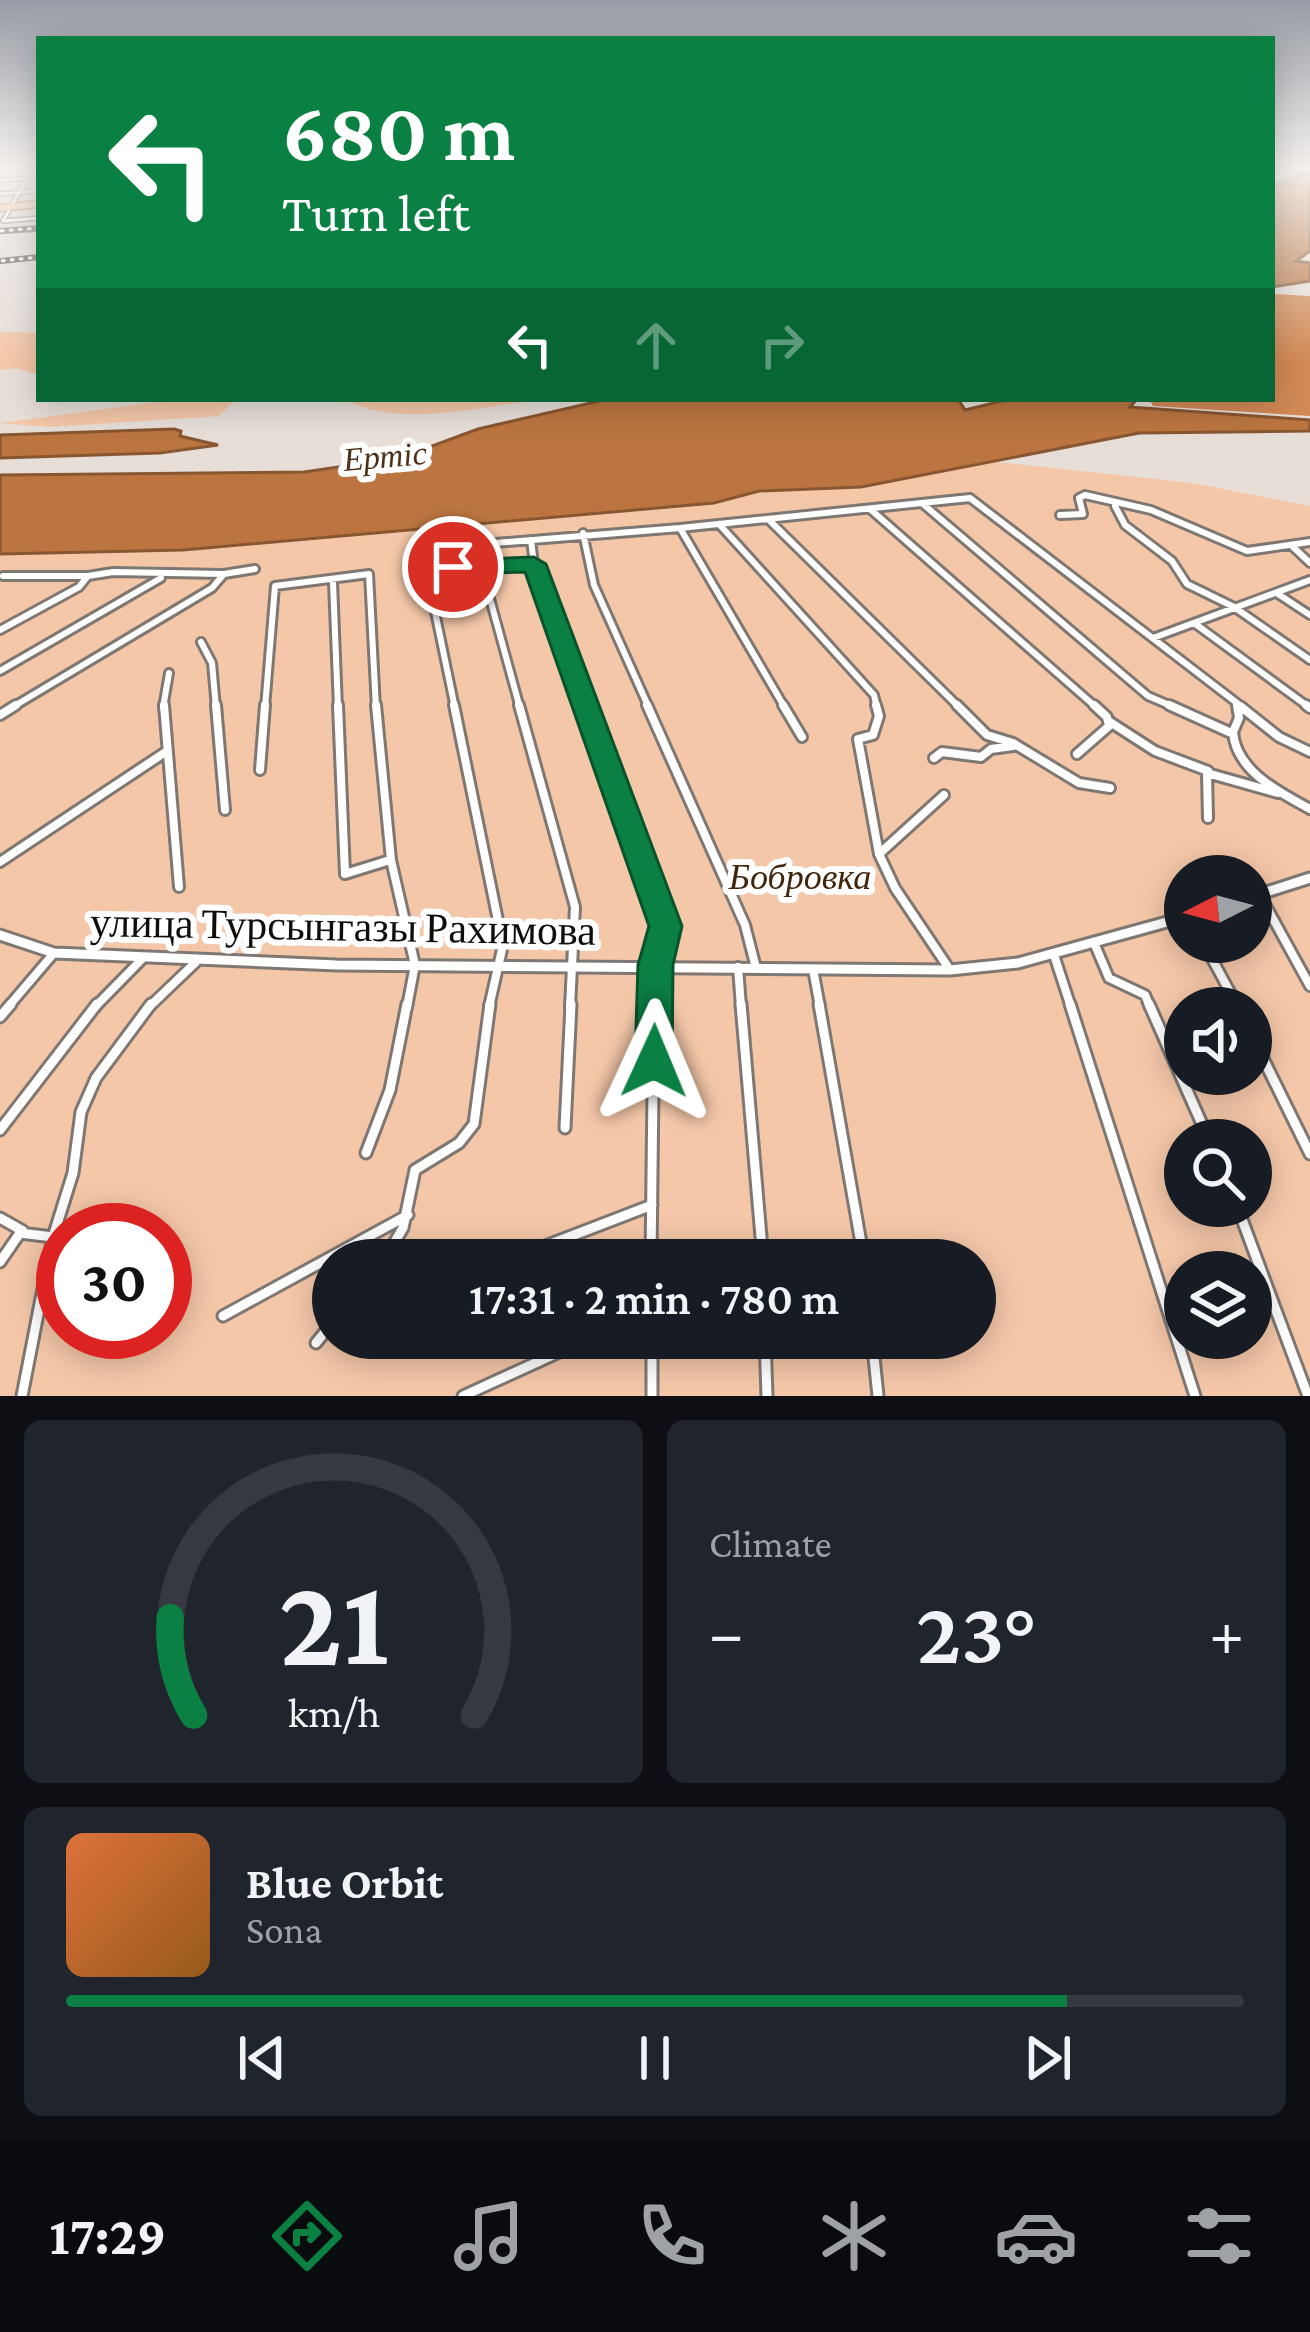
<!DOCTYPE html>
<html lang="en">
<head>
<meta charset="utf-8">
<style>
  :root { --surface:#171b24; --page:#20242c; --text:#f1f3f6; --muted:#9ea1a6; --line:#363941; --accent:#0b8043 }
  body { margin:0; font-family:"Crimson Pro",serif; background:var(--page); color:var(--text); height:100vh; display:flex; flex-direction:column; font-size:45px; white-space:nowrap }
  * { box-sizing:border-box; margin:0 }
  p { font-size:39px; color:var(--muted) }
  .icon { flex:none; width:66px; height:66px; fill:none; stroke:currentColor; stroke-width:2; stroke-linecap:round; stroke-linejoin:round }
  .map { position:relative; height:1396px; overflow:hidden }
  .side { display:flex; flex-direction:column; gap:24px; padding:24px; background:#0d0f14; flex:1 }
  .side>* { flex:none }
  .guide { position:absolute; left:36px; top:36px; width:1239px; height:366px; border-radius:0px; box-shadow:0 6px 30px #0003; background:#0b8043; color:#fff; overflow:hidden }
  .needle { width:78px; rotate:264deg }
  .buttons { position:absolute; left:1164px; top:855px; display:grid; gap:24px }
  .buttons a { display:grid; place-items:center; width:108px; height:108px; border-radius:50%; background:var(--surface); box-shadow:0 6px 30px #0003; font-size:60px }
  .speed { position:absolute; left:36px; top:1203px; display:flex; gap:24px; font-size:60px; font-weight:700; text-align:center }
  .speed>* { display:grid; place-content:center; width:156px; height:156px; border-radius:50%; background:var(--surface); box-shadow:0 6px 30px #0003; line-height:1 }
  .speed .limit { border:18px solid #d22; background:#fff; color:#111 }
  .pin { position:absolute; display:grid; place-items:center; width:102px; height:102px; color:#fff; margin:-51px; border:6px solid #fff; border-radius:50%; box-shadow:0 3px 12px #0007 }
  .me { position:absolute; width:132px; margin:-66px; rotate:1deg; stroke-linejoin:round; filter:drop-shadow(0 0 9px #0008) }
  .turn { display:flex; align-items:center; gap:42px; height:252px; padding:0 48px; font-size:54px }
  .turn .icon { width:156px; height:156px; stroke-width:2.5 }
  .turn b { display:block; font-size:84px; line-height:102px }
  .lanes { display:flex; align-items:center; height:114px; padding:0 48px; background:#0003; justify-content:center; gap:60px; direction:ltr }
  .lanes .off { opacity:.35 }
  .big { font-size:90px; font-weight:600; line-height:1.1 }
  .side .tile { flex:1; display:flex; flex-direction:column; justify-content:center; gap:18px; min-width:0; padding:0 42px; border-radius:18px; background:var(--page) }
  .side .dial { align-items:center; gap:0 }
  .dial svg { height:312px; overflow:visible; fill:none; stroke:var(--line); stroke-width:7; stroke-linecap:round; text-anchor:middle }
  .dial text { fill:var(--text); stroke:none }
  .song { display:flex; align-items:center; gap:36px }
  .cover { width:144px; height:144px; border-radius:18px; background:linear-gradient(135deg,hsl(20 70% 55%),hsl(30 70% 35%)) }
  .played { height:12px; border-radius:6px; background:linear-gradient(90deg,var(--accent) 85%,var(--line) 85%) }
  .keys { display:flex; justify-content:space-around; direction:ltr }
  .heat { display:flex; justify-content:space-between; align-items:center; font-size:66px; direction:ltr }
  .side .tiles { flex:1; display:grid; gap:24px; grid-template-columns:1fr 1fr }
  .tile:last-child { grid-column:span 2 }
  .trip { position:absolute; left:312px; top:1239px; width:684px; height:120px; border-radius:60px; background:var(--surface); box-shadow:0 6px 30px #0003; font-weight:600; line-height:120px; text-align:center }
  .menu { display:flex; height:192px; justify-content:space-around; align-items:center; background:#090b0e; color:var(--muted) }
  .menu .icon { width:84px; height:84px }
  .menu .on { color:var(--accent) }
  .menu b { font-size:54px; color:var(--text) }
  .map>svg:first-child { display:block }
  .green { fill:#f4c7a8; fill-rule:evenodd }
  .forest { fill:#d28954 }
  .water { fill:#bc7540; stroke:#885630; stroke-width:3 }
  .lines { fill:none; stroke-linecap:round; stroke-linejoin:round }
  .minor-far3-casing { stroke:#7f7772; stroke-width:6 }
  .minor-far2-casing { stroke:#7f7772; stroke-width:12 }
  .minor-far1-casing { stroke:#7f7772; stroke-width:14 }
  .minor-casing { stroke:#7f7772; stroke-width:15 }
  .tertiary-casing { stroke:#7f7772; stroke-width:15 }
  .primary-casing { stroke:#a6642f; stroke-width:9 }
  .minor-far3 { stroke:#fff; stroke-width:3 }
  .minor-far2 { stroke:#fff; stroke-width:6 }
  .minor-far1 { stroke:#fff; stroke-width:8 }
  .minor { stroke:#fff; stroke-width:9 }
  .tertiary { stroke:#fff; stroke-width:9 }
  .primary { stroke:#fabe8e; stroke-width:6 }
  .rail-casing { stroke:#4c4744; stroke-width:6 }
  .rail { stroke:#fff; stroke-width:3; stroke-dasharray:4.5; stroke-linecap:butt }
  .route { fill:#0b8043; stroke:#07532c; stroke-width:3 }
  .labels { text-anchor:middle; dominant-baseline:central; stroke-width:12; stroke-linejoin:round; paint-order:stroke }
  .far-water-label { font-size:33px; font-style:italic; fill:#4e2f18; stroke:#fff }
  .park-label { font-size:36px; font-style:italic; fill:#42250d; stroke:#fff }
  .near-street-label { font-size:42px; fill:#100d0b; stroke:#fff }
</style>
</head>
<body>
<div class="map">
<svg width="1310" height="1396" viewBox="0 0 1310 1396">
  <rect width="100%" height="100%" fill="#e7ded8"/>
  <path class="green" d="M0,332L39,333V375L17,368L0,370Z
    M179,399H236L219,416L50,427L0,423Z
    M344,399H548C487,405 400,430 344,399Z
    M997,462L1192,483L1310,506V1396H0V554L183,550L714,503L759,491L861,487ZM1185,876H1251V942H1185ZM1185,1008H1251V1074H1185ZM1185,1140H1251V1206H1185ZM63,1230H165V1332H63ZM333,1260H975V1338H333ZM1185,1272H1251V1338H1185Z"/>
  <path class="forest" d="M1272,294L1310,296V416L1153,406L1149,399H1272Z"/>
  <path class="water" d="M1310,172V251L1296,261L1310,263V281L1272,287V185Z
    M608,399H958L965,410L1010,399H1137L1130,407L1310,420V431L1139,433L861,487L759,491L714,503L183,550L0,554V475L304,472L400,458L478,429Z
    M174,429L181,431L180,436L218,445L160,453L0,458V435Z"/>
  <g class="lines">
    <g class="minor-far3-casing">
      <path id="minor-far3" d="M0,169L27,168
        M0,180L39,178
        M0,194L39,191
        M3,221L33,168
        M4,221L39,218
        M0,231L39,229"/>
    </g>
    <g class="minor-far2-casing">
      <path id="minor-far2" d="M923,504L1148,696L1176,708
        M1115,506L1125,525L1172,561L1187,584L1234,607L1310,660
        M870,509L1097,708
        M1060,515L1083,514L1079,498L1085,495L1151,510L1247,551L1310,542
        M768,519L960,708
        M719,524L874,695L877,708
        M680,528L970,498L1237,703L1238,708
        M583,533L594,585L649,708
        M531,540L534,564L586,708
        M1291,545L1310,563
        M481,566L520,708
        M424,568L534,564
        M224,574L255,569
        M3,576H88
        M333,582L338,708
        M1278,594L1310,615
        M1194,623L1310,708
        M0,630L79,587L88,576L113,572L224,574L212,588L11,708
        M1153,638L1310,580
        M201,642L212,663L216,708
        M0,671L161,578
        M163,708L169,673
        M265,708L275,586L369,574L376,708
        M455,708L422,549L680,528L785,708"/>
    </g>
    <g class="minor-far1-casing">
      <path id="minor-far1" d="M164,705L179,887
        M216,705L225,810
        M338,705L345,874L390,860
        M376,705L391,860L415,965L407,1007
        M454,705L503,945L489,1007
        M519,705L575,907L570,1007
        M585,705L665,926L655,965L654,1007
        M647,705L745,925L756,968
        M783,705L802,737
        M876,705L879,716L873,735L858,739L879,854L895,888L950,970
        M957,705L987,735L1013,743L1079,783L1110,788
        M1169,705L1229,732
        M1237,705L1239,718L1233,732C1236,771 1279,792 1310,809
        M1306,705L1310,708
        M1240,706L1279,737L1310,752
        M0,715L16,705
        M1110,722L1155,751L1208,771
        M1077,754L1109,726L1107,717L1094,705
        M934,758L942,752L981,757L991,749L1013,746
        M260,770L265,705
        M1208,818L1207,773L1278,793
        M879,854L944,795
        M0,862L167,751
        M1260,895L1310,986
        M1203,942L1238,1007
        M1095,945L1109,978L1145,995L1150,1007
        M1054,955L1071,1007
        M738,967L741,1007
        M813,969L820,1007
        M8,1007L54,953
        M95,1007L143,958
        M149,1007L196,962"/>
    </g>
    <g class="minor-casing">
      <path id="minor" d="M741,1004L763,1260
        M819,1004L864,1260
        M1070,1004L1195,1396
        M1149,1004L1209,1140
        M0,1017L11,1004
        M1251,1034L1310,1154
        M565,1128L571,1004
        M0,1130L97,1004
        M366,1153L390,1090L407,1004
        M1237,1206L1308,1396
        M0,1218L23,1231
        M384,1260L403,1228L415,1170L459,1143L474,1124L490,1004
        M509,1260L652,1205
        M651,1260L654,1004
        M0,1262L20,1233L53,1237
        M223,1316L408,1215
        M652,1338V1396
        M765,1338L767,1396
        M872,1338L878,1396
        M316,1343L333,1322
        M22,1396L53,1237L73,1173L81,1112L96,1078L151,1004
        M463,1396L590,1338"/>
    </g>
    <g class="tertiary-casing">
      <path id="tertiary" d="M1251,897L1310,878
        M0,935L54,953L337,965L950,970L1018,963L1185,917"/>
    </g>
    <g class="primary-casing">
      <path id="primary" d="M0,208L39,204"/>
    </g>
    <use href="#minor-far3" class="minor-far3"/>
    <use href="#minor-far2" class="minor-far2"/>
    <use href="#minor-far1" class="minor-far1"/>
    <use href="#minor" class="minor"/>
    <use href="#tertiary" class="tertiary"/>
    <use href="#primary" class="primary"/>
    <g class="rail-casing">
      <path id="rail" d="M0,231L39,228
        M1,261L39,257"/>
    </g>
    <use href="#rail" class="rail"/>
  </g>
  <linearGradient id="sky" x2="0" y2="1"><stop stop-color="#969ba5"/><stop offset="0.46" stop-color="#f4f0ed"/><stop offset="1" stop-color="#f4f0ed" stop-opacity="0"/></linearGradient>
  <rect width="1310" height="363" fill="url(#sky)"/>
  <path class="route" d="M534,557L546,564L682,926L673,965L672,1061L667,1073L654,1078L640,1073L635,1061L638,965L649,926L525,572L453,574L441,567L453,560Z"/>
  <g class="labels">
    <g class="far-water-label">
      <text transform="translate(385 456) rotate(-5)">Ертіс</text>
    </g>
    <g class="park-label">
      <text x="800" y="877">Бобровка</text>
    </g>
    <g class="near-street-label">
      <text transform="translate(343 926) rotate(1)">улица Турсынгазы Рахимова</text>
    </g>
  </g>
</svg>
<div class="buttons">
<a><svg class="needle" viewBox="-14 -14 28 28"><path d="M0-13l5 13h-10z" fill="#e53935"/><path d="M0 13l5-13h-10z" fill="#9ea1a6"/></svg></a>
<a><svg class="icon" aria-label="sound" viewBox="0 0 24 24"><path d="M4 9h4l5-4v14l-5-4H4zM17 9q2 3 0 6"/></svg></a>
<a><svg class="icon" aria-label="search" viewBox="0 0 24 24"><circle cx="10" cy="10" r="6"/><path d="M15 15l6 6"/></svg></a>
<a><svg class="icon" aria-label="layers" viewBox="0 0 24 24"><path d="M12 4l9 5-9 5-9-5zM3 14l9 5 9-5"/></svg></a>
</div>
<div class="speed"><div class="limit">30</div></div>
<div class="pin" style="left:453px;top:567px;background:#d93025"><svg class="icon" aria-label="arrive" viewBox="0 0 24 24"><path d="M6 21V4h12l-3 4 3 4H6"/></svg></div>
<svg class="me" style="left:654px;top:1061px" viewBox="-20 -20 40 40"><path d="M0-17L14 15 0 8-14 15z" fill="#0b8043" stroke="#fff" stroke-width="4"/></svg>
<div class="trip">17:31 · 2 min · 780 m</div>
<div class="guide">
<div class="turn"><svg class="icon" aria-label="left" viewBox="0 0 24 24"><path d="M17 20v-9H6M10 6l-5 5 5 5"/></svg><div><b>680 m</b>Turn left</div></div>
<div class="lanes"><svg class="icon" aria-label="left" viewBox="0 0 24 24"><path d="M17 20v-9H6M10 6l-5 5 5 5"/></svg><svg class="icon off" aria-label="ahead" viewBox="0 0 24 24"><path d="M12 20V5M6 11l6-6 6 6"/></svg><svg class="icon off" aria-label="right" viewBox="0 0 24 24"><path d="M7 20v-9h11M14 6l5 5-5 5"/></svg></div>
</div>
</div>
<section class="side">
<div class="tiles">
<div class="tile dial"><svg viewBox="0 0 100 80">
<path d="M14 69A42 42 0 1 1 86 69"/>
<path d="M14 69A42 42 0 0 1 8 44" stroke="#0b8043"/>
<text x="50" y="56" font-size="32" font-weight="700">21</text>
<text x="50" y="72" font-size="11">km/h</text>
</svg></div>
<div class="tile"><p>Climate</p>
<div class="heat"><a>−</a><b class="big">23°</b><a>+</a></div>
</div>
<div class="tile">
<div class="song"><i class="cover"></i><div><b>Blue Orbit</b><p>Sona</p></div></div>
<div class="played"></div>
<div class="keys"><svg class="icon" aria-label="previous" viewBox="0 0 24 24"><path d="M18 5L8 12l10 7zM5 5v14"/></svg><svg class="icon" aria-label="pause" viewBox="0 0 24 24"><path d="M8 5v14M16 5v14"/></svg><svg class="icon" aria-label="next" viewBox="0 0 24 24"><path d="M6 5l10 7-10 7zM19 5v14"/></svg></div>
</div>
</div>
</section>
<nav class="menu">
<b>17:29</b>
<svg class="icon on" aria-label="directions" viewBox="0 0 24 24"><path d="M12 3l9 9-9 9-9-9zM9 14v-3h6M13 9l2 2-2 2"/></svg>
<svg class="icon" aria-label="music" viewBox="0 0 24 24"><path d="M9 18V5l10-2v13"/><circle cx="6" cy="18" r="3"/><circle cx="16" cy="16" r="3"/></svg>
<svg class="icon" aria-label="phone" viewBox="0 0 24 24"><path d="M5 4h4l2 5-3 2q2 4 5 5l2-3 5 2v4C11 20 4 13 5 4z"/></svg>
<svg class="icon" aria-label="climate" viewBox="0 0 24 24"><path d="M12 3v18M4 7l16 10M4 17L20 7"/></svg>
<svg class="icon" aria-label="car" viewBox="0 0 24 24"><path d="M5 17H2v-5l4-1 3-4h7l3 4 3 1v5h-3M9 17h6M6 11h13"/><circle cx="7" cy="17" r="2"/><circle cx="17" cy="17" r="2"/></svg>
<svg class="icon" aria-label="filters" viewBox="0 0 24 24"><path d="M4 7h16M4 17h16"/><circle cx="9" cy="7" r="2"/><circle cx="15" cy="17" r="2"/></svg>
</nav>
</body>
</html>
